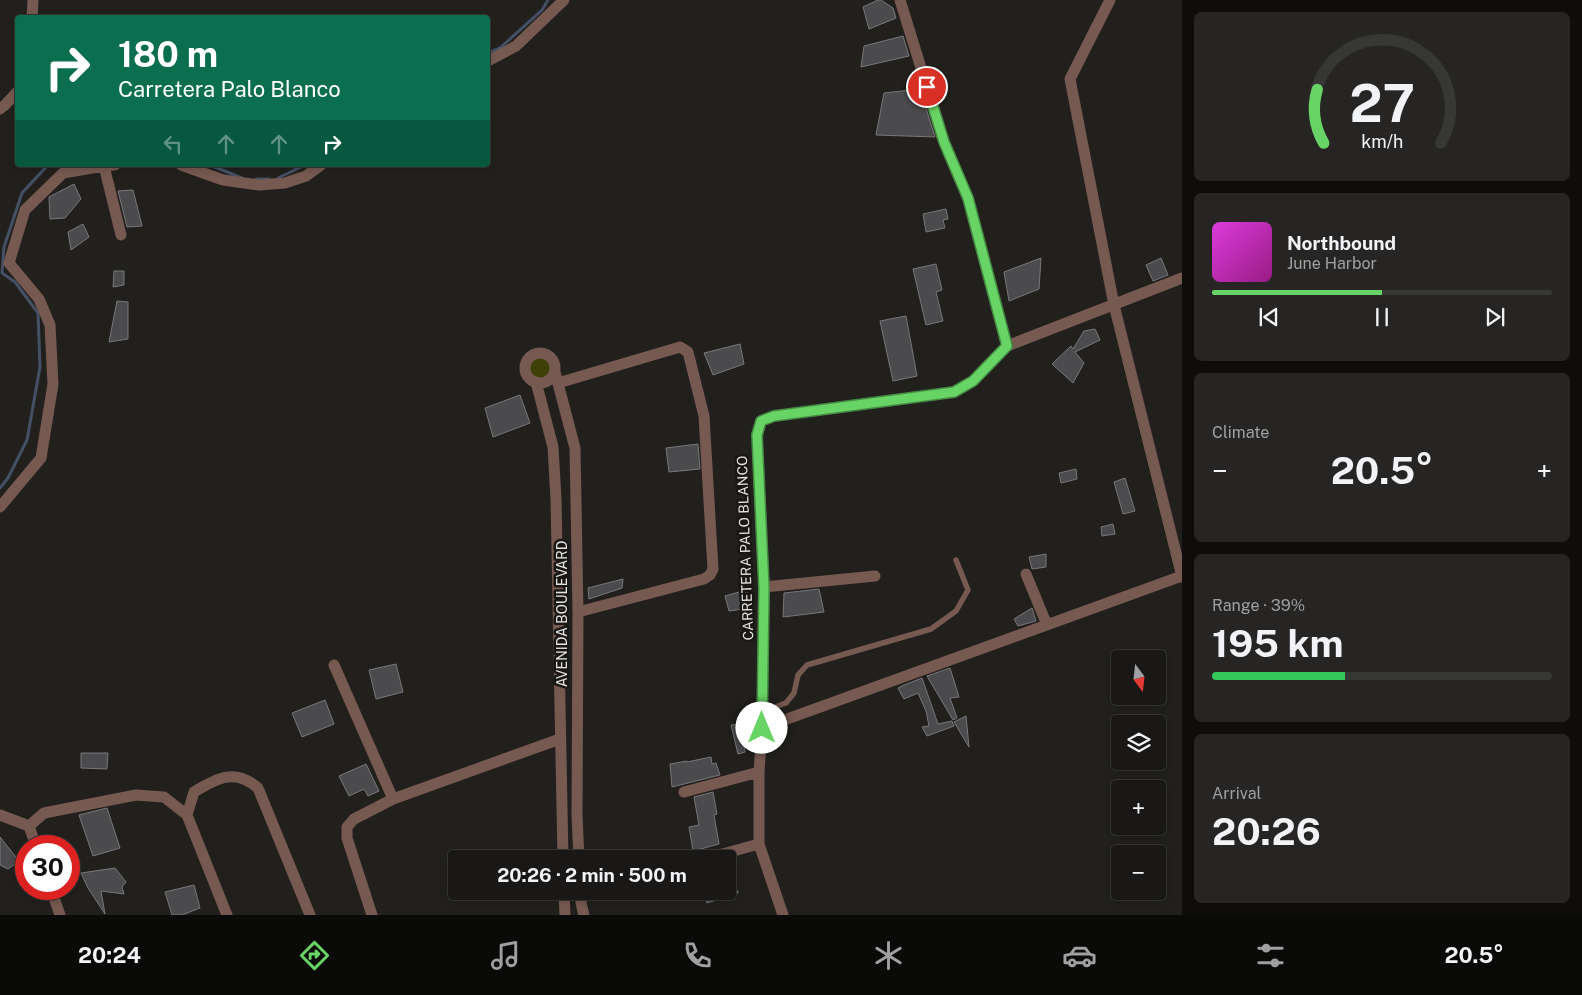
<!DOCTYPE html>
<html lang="en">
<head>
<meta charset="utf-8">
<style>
  :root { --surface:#191816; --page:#262523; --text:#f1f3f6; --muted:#9fa0a1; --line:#373735; --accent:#68d465 }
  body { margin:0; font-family:"Public Sans",sans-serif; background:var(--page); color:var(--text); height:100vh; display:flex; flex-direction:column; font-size:19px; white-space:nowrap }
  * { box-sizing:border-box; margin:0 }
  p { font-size:16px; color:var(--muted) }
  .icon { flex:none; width:28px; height:28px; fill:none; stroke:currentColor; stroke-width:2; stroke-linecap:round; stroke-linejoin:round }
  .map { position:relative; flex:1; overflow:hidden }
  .drawer { display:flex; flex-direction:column; gap:12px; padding:12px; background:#0e0d0c; width:400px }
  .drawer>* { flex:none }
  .banner { position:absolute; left:15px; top:15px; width:475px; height:152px; border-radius:5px; box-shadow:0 2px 8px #0003,0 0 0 1px var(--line); background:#0b6e4f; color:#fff; overflow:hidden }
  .needle { width:32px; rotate:165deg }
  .controls { position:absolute; left:1111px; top:650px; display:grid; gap:10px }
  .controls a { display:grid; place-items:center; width:55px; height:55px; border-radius:5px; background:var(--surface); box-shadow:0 2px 8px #0003,0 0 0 1px var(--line); font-size:25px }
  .speed { position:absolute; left:15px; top:835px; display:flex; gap:10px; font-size:25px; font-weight:700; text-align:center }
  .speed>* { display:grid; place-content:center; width:65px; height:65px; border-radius:50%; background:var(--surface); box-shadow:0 2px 8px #0003,0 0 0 1px var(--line); line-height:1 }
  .speed .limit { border:8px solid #d22; background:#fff; color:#111 }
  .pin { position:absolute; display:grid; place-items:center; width:42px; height:42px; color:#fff; margin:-21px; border:2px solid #fff; border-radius:50%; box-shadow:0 1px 5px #0007 }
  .me { position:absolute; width:55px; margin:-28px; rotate:0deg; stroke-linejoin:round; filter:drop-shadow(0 0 4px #0008) }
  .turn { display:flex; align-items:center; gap:18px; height:105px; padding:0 20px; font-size:22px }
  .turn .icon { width:65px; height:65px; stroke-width:2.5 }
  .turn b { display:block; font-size:35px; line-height:42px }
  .lanes { display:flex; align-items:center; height:48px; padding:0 20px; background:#0003; justify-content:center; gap:25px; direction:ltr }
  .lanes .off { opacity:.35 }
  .big { font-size:38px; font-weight:700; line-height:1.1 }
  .drawer .card { flex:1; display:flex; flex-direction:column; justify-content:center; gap:8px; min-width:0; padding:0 18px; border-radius:8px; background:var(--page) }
  .drawer .dial { align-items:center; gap:0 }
  .dial svg { height:130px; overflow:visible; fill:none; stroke:var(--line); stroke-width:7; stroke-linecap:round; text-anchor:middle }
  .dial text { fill:var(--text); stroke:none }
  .song { display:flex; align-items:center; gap:15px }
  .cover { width:60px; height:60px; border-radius:8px; background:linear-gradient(135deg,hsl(300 70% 55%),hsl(310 70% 35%)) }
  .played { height:5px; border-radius:2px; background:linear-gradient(90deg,var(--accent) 50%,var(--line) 50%) }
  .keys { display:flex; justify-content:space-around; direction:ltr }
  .heat { display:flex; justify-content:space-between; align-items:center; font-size:28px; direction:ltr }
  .charge { height:8px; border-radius:4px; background:linear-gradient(90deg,#34c759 39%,var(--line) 0) }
  .trip { position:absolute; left:448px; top:850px; width:288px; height:50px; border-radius:5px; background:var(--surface); box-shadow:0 2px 8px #0003,0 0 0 1px var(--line); font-weight:700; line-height:50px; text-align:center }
  .dock { display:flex; height:80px; justify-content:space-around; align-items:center; background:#0a0a09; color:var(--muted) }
  .dock .icon { width:35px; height:35px }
  .dock .active { color:var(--accent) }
  .dock b { font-size:22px; color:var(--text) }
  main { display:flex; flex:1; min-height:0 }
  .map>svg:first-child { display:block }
  .green { fill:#3e4008 }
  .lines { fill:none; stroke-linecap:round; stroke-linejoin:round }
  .stream { stroke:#455065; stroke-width:3 }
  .building { fill:#4b4a4d; stroke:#79777b }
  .lane { stroke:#765a52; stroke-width:5.5 }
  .street { stroke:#765a52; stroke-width:11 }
  .route-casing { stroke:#448a42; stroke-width:12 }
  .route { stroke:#68d465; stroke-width:9 }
  .labels { text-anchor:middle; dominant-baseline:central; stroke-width:5; stroke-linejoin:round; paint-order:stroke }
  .street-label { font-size:14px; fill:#e5e4e2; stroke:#181714 }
</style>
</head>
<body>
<main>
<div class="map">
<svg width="1182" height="915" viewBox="0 0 1182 915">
  <rect width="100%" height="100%" fill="#21201d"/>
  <path class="green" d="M528 368a12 12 0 1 1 24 0a12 12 0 1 1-24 0Z"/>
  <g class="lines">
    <path class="stream" d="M488,53L500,48L542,10L548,0
      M210,165L242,178
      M278,178L305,165
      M256,179H269
      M0,488L8,478L27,440L40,367L38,313L15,282L2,273L4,247L22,193L48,165"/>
  </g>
  <path class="building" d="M878,0H881L893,8L896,18L869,29L863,7Z
    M903,36L909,56L861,67L864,46Z
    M920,89L935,137L876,135L884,93Z
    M74,184L81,199L65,218L50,219L49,197Z
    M133,190L142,226L127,227L118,191Z
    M946,209L948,219L943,220L945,228L926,232L923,214Z
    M83,224L89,237L71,250L68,232Z
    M1041,258L1039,289L1009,301L1004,272Z
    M1161,258L1168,275L1153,281L1146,265Z
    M936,264L942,290L936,292L943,321L926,325L913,269Z
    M114,271H124V285L113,287Z
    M117,301L128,302V339L109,342Z
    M906,316L917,376L893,381L880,321Z
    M1095,329L1100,340L1075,352L1084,363L1073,383L1052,364L1071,346L1073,349L1084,331Z
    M740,344L744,364L713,375L704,353Z
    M520,395L530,423L493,437L485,408Z
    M698,444L700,469L669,472L666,448Z
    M1076,469L1077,479L1061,483L1059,473Z
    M1125,478L1135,511L1123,514L1114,482Z
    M1113,524L1115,534L1102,536L1101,527Z
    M1046,554V567L1032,569L1029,557Z
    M623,579L622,588L589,599L588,588Z
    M819,589L824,612L783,617L784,593Z
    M746,590L751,601L747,603L749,608L729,611L725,596Z
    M1032,608L1036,621L1018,626L1014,619Z
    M396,664L403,692L376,699L369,670Z
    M950,668L959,697L950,698L957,718L953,720L927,676Z
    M922,678L938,724L952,721L954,726L927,736L922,727L929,726L926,711L918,693L904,699L898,688L904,685Z
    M325,700L334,724L302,737L292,713Z
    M966,716L969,747L954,722Z
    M740,724L745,752L738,754L731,725Z
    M81,753H108L107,769L81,768Z
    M711,757L712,764L716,763L720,775L672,787L670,764L687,761V762Z
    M366,764L379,791L368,796L364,789L349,796L339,776Z
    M713,792L717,814L714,815L719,844L693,851L689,827L699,825L694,797Z
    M107,808L120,848L93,856L79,815Z
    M0,837L19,861L8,869L0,865Z
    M115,868L126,882L122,887L124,894L101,891L105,914L88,888L81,873Z
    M194,885L200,908L182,915H172L165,892Z
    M704,891H738V893L707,903Z"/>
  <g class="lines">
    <path class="lane" d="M762,712L786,703L794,693L798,675L807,665L931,629L956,611L968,590L956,560"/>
    <path class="street" d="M900,0L944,142L968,199L1007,346
      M1110,0L1070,79L1114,305L1182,577
      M32,18L33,0
      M488,61L516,46L564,0
      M0,109L5,105L18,91
      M181,165L223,180L259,185L285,183L306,176L321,165
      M104,166L121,235
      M525 368a15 15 0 1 1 30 0a15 15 0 1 1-30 0Z
      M555,372L575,448L578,612L577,815L579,859
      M536,382L553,447L556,499L563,859
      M558,383L680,347L688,352L704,416L713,569L710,575L704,579L578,612
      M0,507L41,458L53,384L50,325L39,299L9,263L25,210L63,173L104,166L115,165
      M1026,574L1047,625
      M764,587L875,576
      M334,665L393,799
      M762,728L1182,576
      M684,792L759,772
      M0,815L29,826L36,846
      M187,815L194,792C217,778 235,768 258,788L310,915
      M29,826L44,813L136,795L164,797L187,815L227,915
      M704,859L759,844
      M51,889L60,915
      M564,891L565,915
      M581,891V903L584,915
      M372,915L347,838V827L354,819L393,799L560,739
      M783,915L759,844V772L762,728L764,587L757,435L761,421L774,416L954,392L973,381L1007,346L1182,278"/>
  </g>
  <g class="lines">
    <g class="route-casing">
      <path id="route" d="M762,728L764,588L757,435L761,421L774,416L954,392L973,381L1007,346L968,198L944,142L927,87"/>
    </g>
    <use href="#route" class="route"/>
  </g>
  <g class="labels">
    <g class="street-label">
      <text transform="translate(745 548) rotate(-92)">CARRETERA PALO BLANCO</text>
      <text transform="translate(562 614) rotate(-90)">AVENIDA BOULEVARD</text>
    </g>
  </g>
</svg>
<div class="controls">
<a><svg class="needle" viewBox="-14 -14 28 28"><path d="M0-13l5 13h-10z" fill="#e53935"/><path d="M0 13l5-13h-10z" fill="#9fa0a1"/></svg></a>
<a><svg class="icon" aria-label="layers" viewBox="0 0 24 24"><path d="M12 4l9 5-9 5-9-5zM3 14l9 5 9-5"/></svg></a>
<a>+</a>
<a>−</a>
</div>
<div class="speed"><div class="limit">30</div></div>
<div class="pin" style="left:927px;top:87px;background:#d93025"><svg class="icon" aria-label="arrive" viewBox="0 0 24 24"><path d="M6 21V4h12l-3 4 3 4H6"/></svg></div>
<svg class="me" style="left:762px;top:728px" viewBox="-20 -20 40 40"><circle r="19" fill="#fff"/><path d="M0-13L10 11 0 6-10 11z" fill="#68d465"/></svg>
<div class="trip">20:26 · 2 min · 500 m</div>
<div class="banner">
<div class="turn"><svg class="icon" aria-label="right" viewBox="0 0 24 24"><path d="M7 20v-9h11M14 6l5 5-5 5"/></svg><div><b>180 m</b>Carretera Palo Blanco</div></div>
<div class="lanes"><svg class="icon off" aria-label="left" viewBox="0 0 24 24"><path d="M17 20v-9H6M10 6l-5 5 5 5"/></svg><svg class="icon off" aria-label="ahead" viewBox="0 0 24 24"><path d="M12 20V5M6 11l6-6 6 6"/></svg><svg class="icon off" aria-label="ahead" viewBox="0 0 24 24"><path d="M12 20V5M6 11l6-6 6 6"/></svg><svg class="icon" aria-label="right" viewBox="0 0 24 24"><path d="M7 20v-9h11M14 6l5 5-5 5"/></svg></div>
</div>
</div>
<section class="drawer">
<div class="card dial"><svg viewBox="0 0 100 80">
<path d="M14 69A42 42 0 1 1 86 69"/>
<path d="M14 69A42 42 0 0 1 10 36" stroke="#68d465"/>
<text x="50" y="56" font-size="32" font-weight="700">27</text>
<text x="50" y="72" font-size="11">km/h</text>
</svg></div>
<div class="card">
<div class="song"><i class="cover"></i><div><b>Northbound</b><p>June Harbor</p></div></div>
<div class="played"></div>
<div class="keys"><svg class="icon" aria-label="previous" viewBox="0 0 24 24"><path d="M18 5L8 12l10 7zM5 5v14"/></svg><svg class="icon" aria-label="pause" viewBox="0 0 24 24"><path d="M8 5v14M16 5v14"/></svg><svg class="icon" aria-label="next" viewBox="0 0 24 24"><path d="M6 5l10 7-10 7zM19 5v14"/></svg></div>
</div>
<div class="card"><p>Climate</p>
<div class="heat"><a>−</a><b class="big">20.5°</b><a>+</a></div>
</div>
<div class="card"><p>Range · 39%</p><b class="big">195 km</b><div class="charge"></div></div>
<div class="card"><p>Arrival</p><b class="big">20:26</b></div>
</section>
</main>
<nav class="dock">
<b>20:24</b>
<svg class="icon active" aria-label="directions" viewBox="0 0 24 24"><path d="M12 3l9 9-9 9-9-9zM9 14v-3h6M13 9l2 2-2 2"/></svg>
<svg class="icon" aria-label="music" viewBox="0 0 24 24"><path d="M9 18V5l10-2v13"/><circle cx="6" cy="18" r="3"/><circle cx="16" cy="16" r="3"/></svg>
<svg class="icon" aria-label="phone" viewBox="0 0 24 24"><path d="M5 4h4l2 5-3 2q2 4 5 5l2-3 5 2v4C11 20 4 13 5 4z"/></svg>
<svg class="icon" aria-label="climate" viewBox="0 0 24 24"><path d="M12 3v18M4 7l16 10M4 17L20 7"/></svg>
<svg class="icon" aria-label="car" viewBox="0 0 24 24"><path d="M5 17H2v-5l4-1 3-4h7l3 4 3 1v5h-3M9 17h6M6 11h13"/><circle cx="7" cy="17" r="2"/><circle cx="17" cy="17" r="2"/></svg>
<svg class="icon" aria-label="filters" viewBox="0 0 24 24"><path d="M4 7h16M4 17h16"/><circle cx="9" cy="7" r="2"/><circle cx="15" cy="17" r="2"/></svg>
<b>20.5°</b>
</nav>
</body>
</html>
